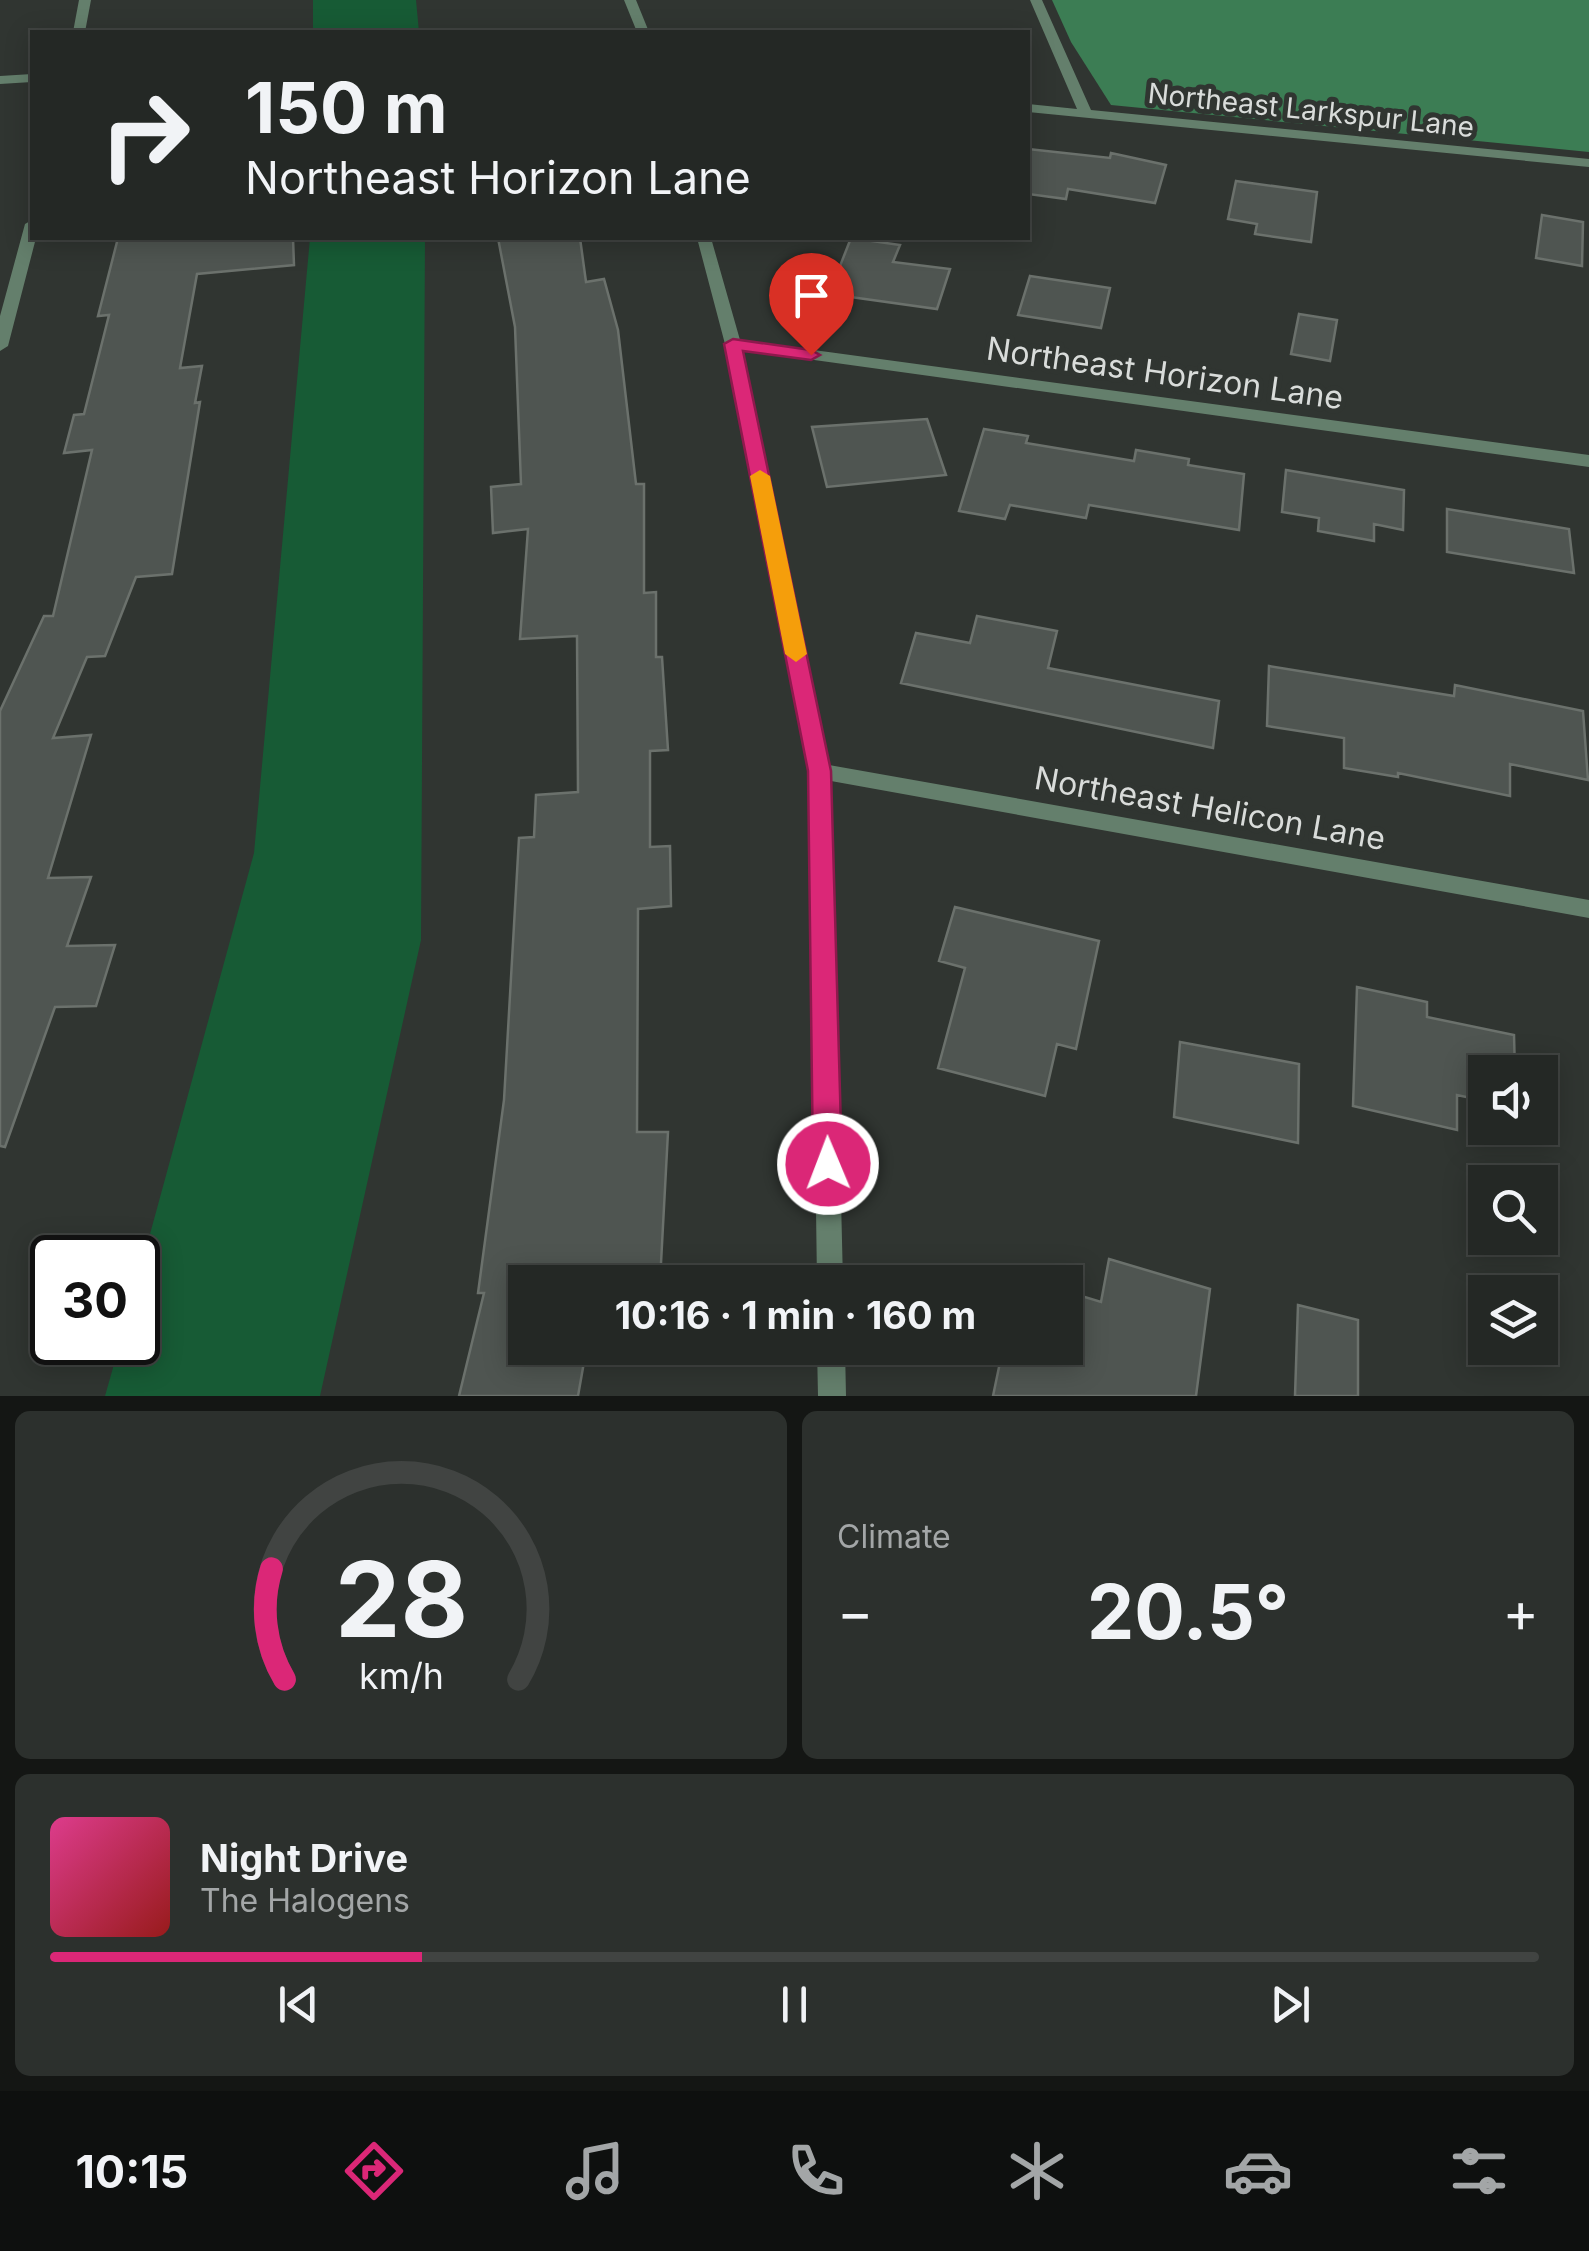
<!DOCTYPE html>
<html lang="en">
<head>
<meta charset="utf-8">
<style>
  :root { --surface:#242825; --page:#2c302d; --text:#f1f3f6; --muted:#a3a6a7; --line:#414442; --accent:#db2777 }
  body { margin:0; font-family:Inter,sans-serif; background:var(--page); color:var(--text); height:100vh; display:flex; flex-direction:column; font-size:38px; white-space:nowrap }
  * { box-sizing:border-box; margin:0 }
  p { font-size:32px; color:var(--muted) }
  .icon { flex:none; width:55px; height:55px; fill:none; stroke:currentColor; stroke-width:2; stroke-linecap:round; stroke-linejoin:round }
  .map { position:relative; height:1396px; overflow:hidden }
  .side { display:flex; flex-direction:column; gap:15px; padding:15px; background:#141614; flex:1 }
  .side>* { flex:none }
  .guide { position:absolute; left:30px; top:30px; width:1000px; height:210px; border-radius:0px; box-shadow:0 5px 25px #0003,0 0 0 2px var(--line); background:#242825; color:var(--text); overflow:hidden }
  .fabs { position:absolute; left:1468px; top:1055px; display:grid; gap:20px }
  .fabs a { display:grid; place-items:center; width:90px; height:90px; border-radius:0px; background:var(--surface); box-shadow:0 5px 25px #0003,0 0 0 2px var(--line); font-size:50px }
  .speed { position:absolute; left:30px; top:1235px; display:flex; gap:20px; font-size:50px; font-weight:700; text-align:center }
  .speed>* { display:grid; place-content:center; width:130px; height:130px; border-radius:50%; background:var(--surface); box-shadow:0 5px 25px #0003,0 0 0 2px var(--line); line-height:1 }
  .speed .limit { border:5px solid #111; border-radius:15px; background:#fff; color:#111 }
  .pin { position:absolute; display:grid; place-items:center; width:85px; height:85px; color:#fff; margin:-102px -42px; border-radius:50% 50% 50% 0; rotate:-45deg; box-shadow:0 0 10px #0007 }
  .pin .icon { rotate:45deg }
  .me { position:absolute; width:110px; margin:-55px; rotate:359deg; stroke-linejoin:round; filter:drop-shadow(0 0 8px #0008) }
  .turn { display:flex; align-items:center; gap:35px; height:210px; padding:0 50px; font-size:45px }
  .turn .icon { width:130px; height:130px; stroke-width:2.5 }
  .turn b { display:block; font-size:70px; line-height:85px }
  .big { font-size:75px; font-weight:700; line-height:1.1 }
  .side .widget { flex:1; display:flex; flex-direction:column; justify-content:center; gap:15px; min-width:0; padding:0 35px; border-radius:15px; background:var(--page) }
  .side .dial { align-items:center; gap:0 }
  .dial svg { height:260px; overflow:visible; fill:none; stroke:var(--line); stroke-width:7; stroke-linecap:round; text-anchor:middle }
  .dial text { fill:var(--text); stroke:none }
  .song { display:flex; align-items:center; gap:30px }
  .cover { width:120px; height:120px; border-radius:15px; background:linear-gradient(135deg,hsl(330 70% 55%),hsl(0 70% 35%)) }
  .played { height:10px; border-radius:5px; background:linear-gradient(90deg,var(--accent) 25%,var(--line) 25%) }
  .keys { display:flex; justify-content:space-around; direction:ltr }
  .heat { display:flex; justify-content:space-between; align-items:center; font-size:55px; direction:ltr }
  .side .tiles { flex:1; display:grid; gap:15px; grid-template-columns:1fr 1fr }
  .widget:last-child { grid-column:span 2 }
  .trip { position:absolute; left:508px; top:1265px; width:575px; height:100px; border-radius:0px; background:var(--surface); box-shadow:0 5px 25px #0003,0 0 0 2px var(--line); font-weight:700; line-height:100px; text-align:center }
  .menu { display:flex; height:160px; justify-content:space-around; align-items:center; background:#0e100f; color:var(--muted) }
  .menu .icon { width:70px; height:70px }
  .menu .active { color:var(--accent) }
  .menu b { font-size:45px; color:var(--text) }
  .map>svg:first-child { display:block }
  .forest { fill:#3c7d54 }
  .water { fill:#175b35 }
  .building { fill:#4f5551; stroke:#6b716c; stroke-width:2.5 }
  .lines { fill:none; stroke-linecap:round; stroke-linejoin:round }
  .minor { fill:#647f6c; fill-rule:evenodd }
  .route { fill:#db2777; stroke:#8e194d; stroke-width:2.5 }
  .slow { fill:#f59e0b }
  .labels { text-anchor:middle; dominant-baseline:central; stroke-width:10; stroke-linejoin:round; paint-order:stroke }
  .far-street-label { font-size:28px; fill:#d9dcda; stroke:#303531 }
  .street-label { font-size:32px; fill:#d9dcda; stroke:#303531 }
</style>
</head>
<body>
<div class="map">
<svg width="1589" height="1396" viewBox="0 0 1589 1396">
  <rect width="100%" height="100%" fill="#303531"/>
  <path class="forest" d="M1052,0H1589V152L1111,105L1071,42Z"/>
  <path class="water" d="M313,0H416L419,32H313Z
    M310,238H425L421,940L320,1396H105L120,1343L138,1342V1278L254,853Z"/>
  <path class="building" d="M1028,149L1110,158L1111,153L1166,165L1155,203L1068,189L1066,199L1028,194Z
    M1236,181L1317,192L1311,242L1255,234L1257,224L1228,219Z
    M1542,215L1583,222L1582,266L1536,258Z
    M118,238H293L294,265L197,274L180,368L202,366L195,403L200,402L172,574L136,577L105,656L87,657L53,738L91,735L48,878L91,877L67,946L115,945L96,1006L55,1007L5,1147L0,1146V711L44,616H53L92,450L64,453L74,415L84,414L109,315L98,316Z
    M498,238H580L586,282L604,279L618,330L636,484H644V593L656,592V657H662L668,750L650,751V847L670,846L671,906L638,909L637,1132H668L660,1282H525V1355L584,1362L578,1396H459L484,1293H478L504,1100L519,838L534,837L536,795L578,792L577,636L520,639L528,529L493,533L491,487L521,484L515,327Z
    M851,238L900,245L893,262L950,269L937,309L829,294Z
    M1030,276L1110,288L1101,328L1018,315Z
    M1299,314L1337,320L1330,361L1291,354Z
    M927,419L946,475L827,487L812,427Z
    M984,429L1028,436L1026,443L1134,461L1136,450L1189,459L1188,465L1244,474L1239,530L1089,505L1086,518L1010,505L1005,519L959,511Z
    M1286,470L1404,490L1403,530L1374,524V541L1318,531L1319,518L1282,512Z
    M1447,509L1569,529L1574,573L1447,552Z
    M977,616L1057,631L1048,668L1219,701L1213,748L901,683L916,633L970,643Z
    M1269,666L1454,696L1455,685L1583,711L1588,780L1510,764V796L1398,773V777L1344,768V738L1267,726Z
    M955,907L1099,941L1076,1049L1057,1044L1045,1096L938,1068L965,968L939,961Z
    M1357,987L1427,1002V1017L1514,1035L1515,1072H1485V1101L1457,1095V1130L1353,1106Z
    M1180,1042L1299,1064L1298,1143L1174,1117Z
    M1109,1259L1210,1289L1196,1396H993L1003,1348H1065V1291L1101,1302Z
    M1298,1305L1358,1320V1396H1295Z"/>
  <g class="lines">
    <path class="minor" d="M79,0H91L85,32H73Z
      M624,0H636L649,32H637Z
      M1030,0H1042L1091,110L1589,159V167L1028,112V104L1077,109Z
      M32,74V82L0,84V76Z
      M32,220V238H36L8,346L0,351V316L25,224Z
      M697,238H711L740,340L1589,455V467L742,350L829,765L1589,900V918L831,781L843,1282H817L810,771L725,344Z
      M817,1348H845L846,1396H818Z"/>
  </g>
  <path class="route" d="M733,339L811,350L820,355L811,360L743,351L831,771L842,1164L838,1174L828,1178L817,1174L813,1164L808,771L724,344Z"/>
  <path class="slow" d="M760,470L770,476L807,654L796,662L785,654L750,476Z"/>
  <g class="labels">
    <g class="far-street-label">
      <text transform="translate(1311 110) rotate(6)">Northeast Larkspur Lane</text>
    </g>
    <g class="street-label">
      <text transform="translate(1165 373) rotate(8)">Northeast Horizon Lane</text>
      <text transform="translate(1210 808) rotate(10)">Northeast Helicon Lane</text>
    </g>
  </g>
</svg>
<div class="fabs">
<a><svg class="icon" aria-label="sound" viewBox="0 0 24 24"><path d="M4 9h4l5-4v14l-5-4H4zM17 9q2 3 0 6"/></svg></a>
<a><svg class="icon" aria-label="search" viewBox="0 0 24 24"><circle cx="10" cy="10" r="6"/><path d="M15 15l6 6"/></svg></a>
<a><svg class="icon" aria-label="layers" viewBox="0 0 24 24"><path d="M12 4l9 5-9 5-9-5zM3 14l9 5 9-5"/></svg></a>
</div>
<div class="speed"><div class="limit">30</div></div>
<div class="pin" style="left:811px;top:355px;background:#d93025"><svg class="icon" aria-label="arrive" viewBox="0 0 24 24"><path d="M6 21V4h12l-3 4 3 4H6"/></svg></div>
<svg class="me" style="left:828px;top:1164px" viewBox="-20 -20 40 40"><circle r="17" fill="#db2777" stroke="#fff" stroke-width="3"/><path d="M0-11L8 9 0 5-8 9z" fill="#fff"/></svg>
<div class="trip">10:16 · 1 min · 160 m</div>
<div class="guide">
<div class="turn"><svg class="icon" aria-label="right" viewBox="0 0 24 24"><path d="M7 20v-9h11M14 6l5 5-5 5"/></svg><div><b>150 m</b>Northeast Horizon Lane</div></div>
</div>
</div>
<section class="side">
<div class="tiles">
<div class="widget dial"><svg viewBox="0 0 100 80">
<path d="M14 69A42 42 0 1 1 86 69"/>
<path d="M14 69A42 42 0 0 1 10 35" stroke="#db2777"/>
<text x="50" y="56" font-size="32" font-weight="700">28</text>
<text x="50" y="72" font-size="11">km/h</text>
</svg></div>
<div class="widget"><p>Climate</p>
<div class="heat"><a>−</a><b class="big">20.5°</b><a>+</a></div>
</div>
<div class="widget">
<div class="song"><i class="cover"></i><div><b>Night Drive</b><p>The Halogens</p></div></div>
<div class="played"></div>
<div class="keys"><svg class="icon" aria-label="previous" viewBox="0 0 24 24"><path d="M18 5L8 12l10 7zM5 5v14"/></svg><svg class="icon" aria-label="pause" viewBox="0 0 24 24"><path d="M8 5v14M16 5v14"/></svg><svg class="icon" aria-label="next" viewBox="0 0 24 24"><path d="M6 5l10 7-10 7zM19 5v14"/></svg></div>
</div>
</div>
</section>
<nav class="menu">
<b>10:15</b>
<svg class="icon active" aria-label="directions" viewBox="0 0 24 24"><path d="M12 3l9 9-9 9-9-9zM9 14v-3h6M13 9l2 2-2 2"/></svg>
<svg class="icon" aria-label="music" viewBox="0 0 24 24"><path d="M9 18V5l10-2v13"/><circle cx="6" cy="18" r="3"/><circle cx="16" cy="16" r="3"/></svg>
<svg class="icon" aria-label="phone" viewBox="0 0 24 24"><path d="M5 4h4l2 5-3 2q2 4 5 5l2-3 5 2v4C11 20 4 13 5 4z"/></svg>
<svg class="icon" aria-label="climate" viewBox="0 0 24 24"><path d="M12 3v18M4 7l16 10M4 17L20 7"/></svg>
<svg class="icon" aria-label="car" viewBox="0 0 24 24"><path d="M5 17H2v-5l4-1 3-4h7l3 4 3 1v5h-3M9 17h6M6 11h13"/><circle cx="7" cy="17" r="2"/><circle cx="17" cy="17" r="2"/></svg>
<svg class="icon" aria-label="filters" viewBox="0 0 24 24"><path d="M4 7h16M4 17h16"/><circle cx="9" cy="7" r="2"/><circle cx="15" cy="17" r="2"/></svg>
</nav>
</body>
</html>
